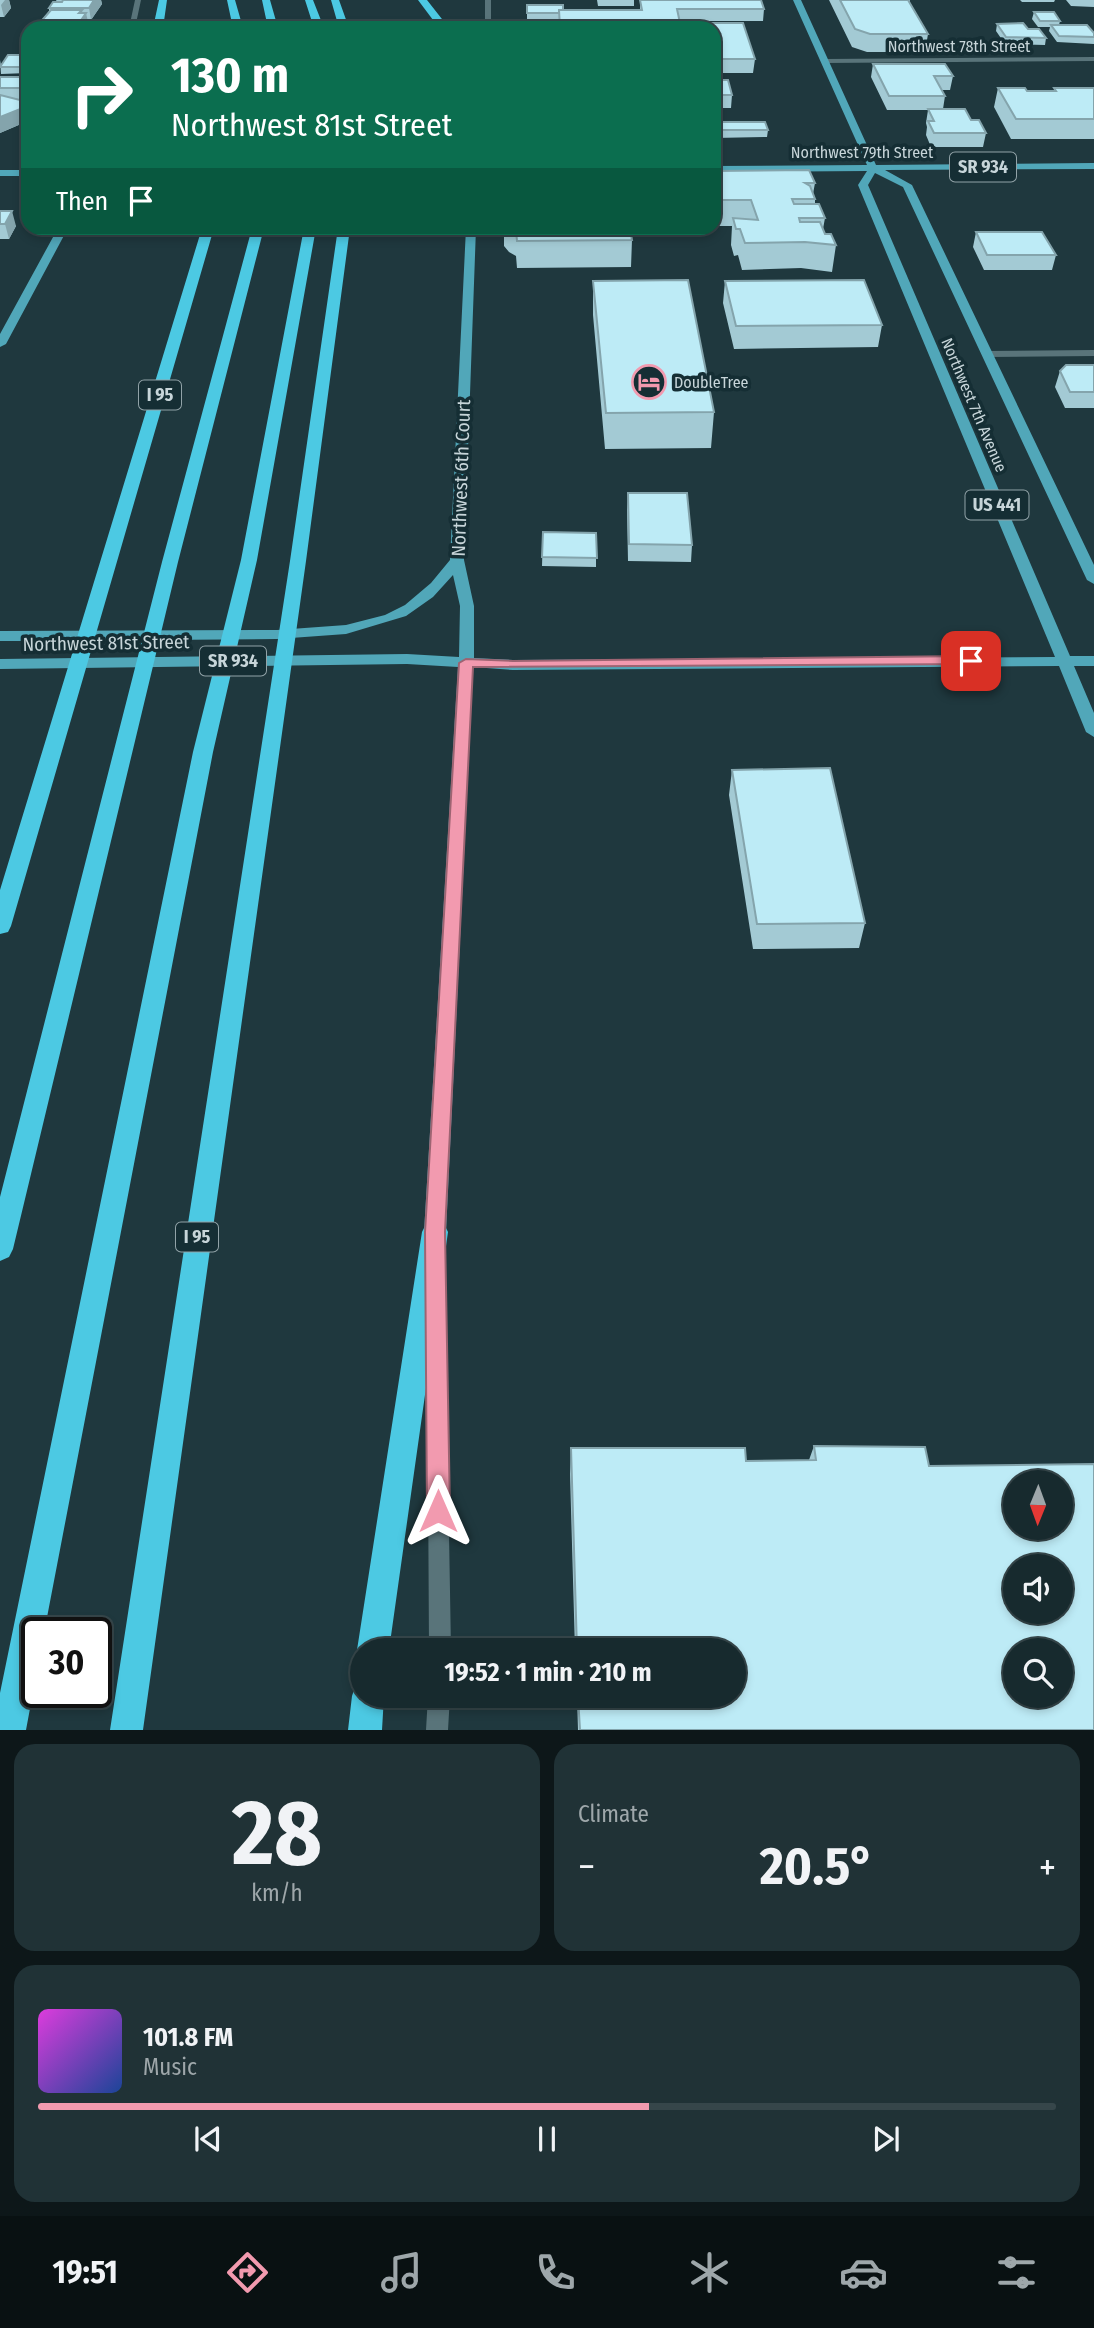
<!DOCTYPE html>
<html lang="en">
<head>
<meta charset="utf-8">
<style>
  :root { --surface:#172a2e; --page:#203236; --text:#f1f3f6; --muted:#9ea7aa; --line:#36464a; --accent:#f29aaf }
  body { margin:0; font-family:"Fira Sans Condensed",sans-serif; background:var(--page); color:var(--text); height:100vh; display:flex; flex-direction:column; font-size:26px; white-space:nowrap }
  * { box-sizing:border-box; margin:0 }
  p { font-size:23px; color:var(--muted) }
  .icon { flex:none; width:38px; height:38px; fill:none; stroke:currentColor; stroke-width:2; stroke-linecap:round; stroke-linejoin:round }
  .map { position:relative; height:1730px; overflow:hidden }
  .panel { display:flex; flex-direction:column; gap:14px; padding:14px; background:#0d1719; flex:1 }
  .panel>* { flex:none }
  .top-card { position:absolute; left:21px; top:21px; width:700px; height:214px; border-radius:21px; box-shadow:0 4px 10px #0003,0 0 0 2px var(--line); background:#0b6e4f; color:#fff; overflow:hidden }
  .needle { width:46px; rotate:181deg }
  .controls { position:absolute; left:1003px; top:1470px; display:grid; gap:14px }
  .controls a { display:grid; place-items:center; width:70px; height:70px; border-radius:50%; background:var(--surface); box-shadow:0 4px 10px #0003,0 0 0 2px var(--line); font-size:35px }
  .speed { position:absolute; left:21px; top:1617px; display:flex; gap:14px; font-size:35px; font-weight:700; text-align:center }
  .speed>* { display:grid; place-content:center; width:91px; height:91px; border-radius:50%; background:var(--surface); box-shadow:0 4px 10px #0003,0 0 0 2px var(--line); line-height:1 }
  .speed .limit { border:4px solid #111; border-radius:10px; background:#fff; color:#111 }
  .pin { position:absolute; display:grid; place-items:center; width:60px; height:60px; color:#fff; margin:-30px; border-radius:14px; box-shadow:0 4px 10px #0006 }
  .me { position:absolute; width:77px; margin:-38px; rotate:0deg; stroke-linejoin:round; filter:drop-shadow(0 0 5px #0008) }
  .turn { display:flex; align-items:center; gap:24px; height:147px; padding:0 35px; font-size:32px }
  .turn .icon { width:91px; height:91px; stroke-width:2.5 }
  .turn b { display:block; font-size:49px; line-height:60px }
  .then { display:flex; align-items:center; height:66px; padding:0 35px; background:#0003; gap:14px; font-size:26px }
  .big { font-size:52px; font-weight:700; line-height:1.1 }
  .panel .tile { flex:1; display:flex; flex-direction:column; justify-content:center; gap:10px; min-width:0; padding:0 24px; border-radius:21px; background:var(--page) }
  .panel .dial { align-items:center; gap:0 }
  .dial b { font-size:91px; line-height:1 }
  .song { display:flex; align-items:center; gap:21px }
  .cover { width:84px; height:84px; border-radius:10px; background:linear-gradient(135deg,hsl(300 70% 55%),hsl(220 70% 35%)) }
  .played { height:7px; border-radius:4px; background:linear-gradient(90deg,var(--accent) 60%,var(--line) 60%) }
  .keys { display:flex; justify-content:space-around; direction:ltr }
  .heat { display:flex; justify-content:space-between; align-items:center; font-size:38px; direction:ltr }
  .panel .tiles { flex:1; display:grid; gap:14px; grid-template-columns:1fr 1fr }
  .tile:last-child { grid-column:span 2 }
  .trip { position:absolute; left:350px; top:1638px; width:396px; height:70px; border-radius:35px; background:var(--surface); box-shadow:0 4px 10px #0003,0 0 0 2px var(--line); font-weight:700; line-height:70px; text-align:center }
  .menu { display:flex; height:112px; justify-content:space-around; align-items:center; background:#091112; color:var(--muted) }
  .menu .icon { width:49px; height:49px }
  .menu .selected { color:var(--accent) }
  .menu b { font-size:32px; color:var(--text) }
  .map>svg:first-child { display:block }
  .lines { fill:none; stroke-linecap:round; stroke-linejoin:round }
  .street { fill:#59747a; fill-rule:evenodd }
  .primary { fill:#51a7b9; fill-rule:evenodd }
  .highway { fill:#4cc9e3; fill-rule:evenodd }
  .wall { fill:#a3cad4 }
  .shaded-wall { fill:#84a4ac }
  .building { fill:#bdebf6; stroke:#84a4ac; stroke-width:2; fill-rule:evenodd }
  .route { fill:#f29aaf; stroke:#9d6472; stroke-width:2 }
  .labels { text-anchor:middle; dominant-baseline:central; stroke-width:7; stroke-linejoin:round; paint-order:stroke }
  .far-street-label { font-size:16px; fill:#c7d5d9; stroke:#152e34 }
  .far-poi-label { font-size:16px; fill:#c7d5d9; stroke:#152e34; text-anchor:start }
  .shield { fill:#152e34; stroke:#92a3a8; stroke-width:2 }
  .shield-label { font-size:18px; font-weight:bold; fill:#c7d5d9 }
  .street-label { font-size:19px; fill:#c7d5d9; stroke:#152e34 }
</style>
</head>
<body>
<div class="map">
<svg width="1094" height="1730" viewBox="0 0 1094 1730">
  <rect width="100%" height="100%" fill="#1f383e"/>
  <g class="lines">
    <path class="street" d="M135,0H141L135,28H129Z
      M485,0H491V28H485Z
      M1094,57V61L825,63L822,61L825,59Z
      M1094,350V356L987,357L982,354L987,351Z
      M436,1290L442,1292L445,1298L451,1650H429L427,1298L430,1292Z
      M428,1696H450L448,1730H426Z"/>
    <path class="primary" d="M793,0H801L876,165L1094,163V169L885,170L912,185L1094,565V584L1087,580L903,187L875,173L868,185L1070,656H1094V666H1074L1094,713V737L1086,732L1059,666L513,670L473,667L446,1232L443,1239L435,1242L427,1239L424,1232L458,667L407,664L0,669V659L407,654L459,657L460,606L453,575L433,597L406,616L346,634L277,639L26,641H0V631L277,630L346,625L385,615L405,605L431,583L450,560L466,228H476L464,560L474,606V658L513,660L1055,657L858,185L867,171L714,172V166L867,165Z
      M0,170H28V176H0Z
      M58,228H68L6,344L0,347V334Z"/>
    <path class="highway" d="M159,0H167L163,28H153Z
      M227,0H235L243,28H233Z
      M262,0H270L278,28H268Z
      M305,0H313L324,28H314Z
      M331,0H339L349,28H339Z
      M418,0H427L449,28H439Z
      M202,228H214L11,926L8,932L0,934V890Z
      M252,228H264L178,562L13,1249L9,1257L0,1261V1197L162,562Z
      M304,228H316L257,560L213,752L44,1633H37V1671L26,1730H0V1693L193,752L241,560Z
      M338,228H350L306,561L143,1730H110L290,561Z
      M435,1220L444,1224L448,1232L389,1650H362V1662L357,1650L422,1232L426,1224Z
      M362,1682V1696H384L382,1730H348L352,1696L356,1684Z"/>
  </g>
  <path class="wall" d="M0,0H17H9L11,8L4,17H0Z
    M56,0H101L102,4L91,20H88L89,26L87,28H38L37,26L49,11V8L57,2Z
    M597,0H634V6H598Z
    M640,0H761L764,9L763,21H680V23H743L755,59L753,73H714V28H559V19H527V5H563V10H640Z
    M829,0H910L909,3L928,34L925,52H867L852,47Z
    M1020,0H1055L1054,2H1022Z
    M1066,0H1094V7L1071,6Z
    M1034,12L1060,21L1059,25L1094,33V44L1057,42L1049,31L1050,27H1038L1032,19Z
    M997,24L1028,29L1046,38L1045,45L1005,44L996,31Z
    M28,55V73L1,74L0,60L1,64Z
    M873,64L953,76L950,90H941L945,96L943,109L971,120L986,133L983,147H931L926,135L927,127L926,123L928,110H887L871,77Z
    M0,77H28V102H26H28V121L0,133Z
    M714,80L732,95L731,108H714Z
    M998,88L1027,91H1054V88H1094V139H1011L994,107Z
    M714,122L768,130L767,137L714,138Z
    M714,171L815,183L813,194L815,199V204L825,218L823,229L825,234L836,245L832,272L801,268L742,270L738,255L734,256L731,245L732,226H714Z
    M0,211L16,226L9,239H0Z
    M504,228H630L632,240L631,267L517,268L516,256L509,252L504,246Z
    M976,232L1056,255L1052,270H984L973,247Z
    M593,281L714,412L711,448L605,449L593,315Z
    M725,281L882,325L878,347L734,349L723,303Z
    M1094,365V408H1065L1055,387L1060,371Z
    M628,493L692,545L691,562L628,561L627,510Z
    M543,532L596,533V567L542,566Z
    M732,770L865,923L859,948L753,949L729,795Z
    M814,1446L929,1466L1094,1730H578L577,1696H733V1650H575L570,1474L571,1448L746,1461L809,1460Z"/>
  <path class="shaded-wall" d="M5,0H9L11,8L4,17L1,5Z
    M94,0H101L102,4L91,20L89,8Z
    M82,10L83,17L86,13L89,26L87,28H77L79,13Z
    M28,106V121L0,133V117Z
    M12,211L16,226L9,239L5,224Z"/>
  <path class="building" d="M63,0H94L89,8H49L53,2H62Z
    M640,0H761L764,9H677L680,23H743L755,59H714V28H560L559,10H642Z
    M840,0H908L928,34H870L855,29Z
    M527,5H563V10H559V13H527Z
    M51,10H82L79,13H86L77,26H37Z
    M1034,12H1054L1060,21H1040Z
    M1023,23L1028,29H1039L1046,38L1006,37L997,24Z
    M1051,25H1087L1094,33V37L1059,36Z
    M8,55H28V67H0Z
    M873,64H945L953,76H934L945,96H889Z
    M0,77H28V88H0Z
    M714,80H728L732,95H714Z
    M998,88H1025L1027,91H1056L1054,88H1094V119H1016Z
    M0,95L28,102V106L0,117Z
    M928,109H965L971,120H979L986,133H934L928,121H934Z
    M714,122H765L768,130H714Z
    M809,170L815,183H805L810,186L815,199H792L794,204H819L825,218H799L800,222H820L825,234H831L836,245L805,242L745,243L740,229H736L733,218L758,220L751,200H714V171Z
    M0,211H12L5,224H0Z
    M512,228H630L632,240L517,241L516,230Z
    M976,232H1042L1056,255H987Z
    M688,280L714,412L606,413L593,281Z
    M864,280L882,325L736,326L725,281Z
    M1066,365H1094V392H1070L1060,371Z
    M628,493H687L692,545L629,544Z
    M543,532L596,533L597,558L542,557Z
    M830,768L865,923L757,924L732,770Z
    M814,1446L925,1447L929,1466L1094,1464V1730H580L578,1696H733V1650H577L571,1448H745L746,1461L816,1460ZM1015,1482H1060V1528H1015ZM1015,1566H1060V1612H1015ZM1015,1650H1060V1696H1015Z"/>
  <path class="route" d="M971,656L978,661L976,664L473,667L445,1232L450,1511L446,1519L438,1522L430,1519L427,1511L425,1232L459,663L466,659L513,661Z"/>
  <defs>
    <g id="hotel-ring" transform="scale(1.75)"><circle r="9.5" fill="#152e34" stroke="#f29aaf" stroke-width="1.5"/><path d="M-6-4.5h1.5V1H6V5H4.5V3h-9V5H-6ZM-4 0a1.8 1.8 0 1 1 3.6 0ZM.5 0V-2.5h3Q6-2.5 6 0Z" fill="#f29aaf"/></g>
  </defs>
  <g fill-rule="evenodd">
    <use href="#hotel-ring" x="649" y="382"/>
  </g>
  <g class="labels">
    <g class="far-street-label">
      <text x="959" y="46">Northwest 78th Street</text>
      <text x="862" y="152">Northwest 79th Street</text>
      <text transform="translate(974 405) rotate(67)">Northwest 7th Avenue</text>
    </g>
    <g class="far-poi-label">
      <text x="674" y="382">DoubleTree</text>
    </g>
    <g class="shield">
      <rect x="950" y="152.5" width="66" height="29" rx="5"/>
      <rect x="139" y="380.5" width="42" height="29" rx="5"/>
      <rect x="965.5" y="490.5" width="63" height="29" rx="5"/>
      <rect x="200" y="646.5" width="66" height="29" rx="5"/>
      <rect x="176" y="1222.5" width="42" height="29" rx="5"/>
    </g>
    <g class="shield-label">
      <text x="983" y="167">SR 934</text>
      <text x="160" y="395">I 95</text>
      <text x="997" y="505">US 441</text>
      <text x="233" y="661">SR 934</text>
      <text x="197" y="1237">I 95</text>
    </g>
    <g class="street-label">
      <text transform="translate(461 478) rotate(-88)">Northwest 6th Court</text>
      <text transform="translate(106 643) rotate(-1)">Northwest 81st Street</text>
    </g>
  </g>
</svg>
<div class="controls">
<a><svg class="needle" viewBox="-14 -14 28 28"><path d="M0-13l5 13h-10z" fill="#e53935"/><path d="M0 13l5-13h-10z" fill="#9ea7aa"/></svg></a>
<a><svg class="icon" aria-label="sound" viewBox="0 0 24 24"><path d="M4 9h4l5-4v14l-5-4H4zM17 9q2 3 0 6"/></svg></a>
<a><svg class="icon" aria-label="search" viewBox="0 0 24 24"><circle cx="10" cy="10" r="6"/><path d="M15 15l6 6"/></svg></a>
</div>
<div class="speed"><div class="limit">30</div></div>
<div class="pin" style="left:971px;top:661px;background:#d93025"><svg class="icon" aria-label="arrive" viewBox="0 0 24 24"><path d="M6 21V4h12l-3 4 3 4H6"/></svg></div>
<svg class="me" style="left:438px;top:1511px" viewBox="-20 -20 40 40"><path d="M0-17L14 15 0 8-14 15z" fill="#f29aaf" stroke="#fff" stroke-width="4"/></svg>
<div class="trip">19:52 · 1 min · 210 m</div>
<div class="top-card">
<div class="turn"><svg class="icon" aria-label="right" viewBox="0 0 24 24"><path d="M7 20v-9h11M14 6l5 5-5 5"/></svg><div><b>130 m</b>Northwest 81st Street</div></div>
<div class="then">Then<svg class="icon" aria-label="arrive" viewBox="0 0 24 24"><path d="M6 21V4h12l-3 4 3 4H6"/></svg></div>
</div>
</div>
<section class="panel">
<div class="tiles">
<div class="tile dial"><b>28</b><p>km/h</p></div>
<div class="tile"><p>Climate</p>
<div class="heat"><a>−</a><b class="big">20.5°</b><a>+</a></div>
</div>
<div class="tile">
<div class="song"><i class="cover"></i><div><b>101.8 FM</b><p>Music</p></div></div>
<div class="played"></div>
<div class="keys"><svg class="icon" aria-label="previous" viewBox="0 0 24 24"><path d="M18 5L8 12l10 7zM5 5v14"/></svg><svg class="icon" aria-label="pause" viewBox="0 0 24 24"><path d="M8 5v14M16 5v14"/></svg><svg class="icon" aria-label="next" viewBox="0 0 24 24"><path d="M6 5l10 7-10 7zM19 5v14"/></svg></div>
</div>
</div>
</section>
<nav class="menu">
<b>19:51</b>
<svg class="icon selected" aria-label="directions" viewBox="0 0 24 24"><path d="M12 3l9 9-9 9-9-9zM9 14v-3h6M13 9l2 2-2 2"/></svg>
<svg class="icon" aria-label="music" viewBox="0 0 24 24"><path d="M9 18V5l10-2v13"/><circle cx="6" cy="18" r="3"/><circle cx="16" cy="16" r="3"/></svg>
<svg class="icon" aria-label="phone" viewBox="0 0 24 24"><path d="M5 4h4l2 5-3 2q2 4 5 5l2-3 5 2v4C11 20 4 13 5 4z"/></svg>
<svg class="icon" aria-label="climate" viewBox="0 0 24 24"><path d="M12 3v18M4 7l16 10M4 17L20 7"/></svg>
<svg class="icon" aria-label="car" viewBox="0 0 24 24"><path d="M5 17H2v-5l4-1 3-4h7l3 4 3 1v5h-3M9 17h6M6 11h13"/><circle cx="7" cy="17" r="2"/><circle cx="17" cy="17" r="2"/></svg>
<svg class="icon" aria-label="filters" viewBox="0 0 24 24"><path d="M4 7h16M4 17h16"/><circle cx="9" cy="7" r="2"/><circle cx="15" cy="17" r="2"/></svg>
</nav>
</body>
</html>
